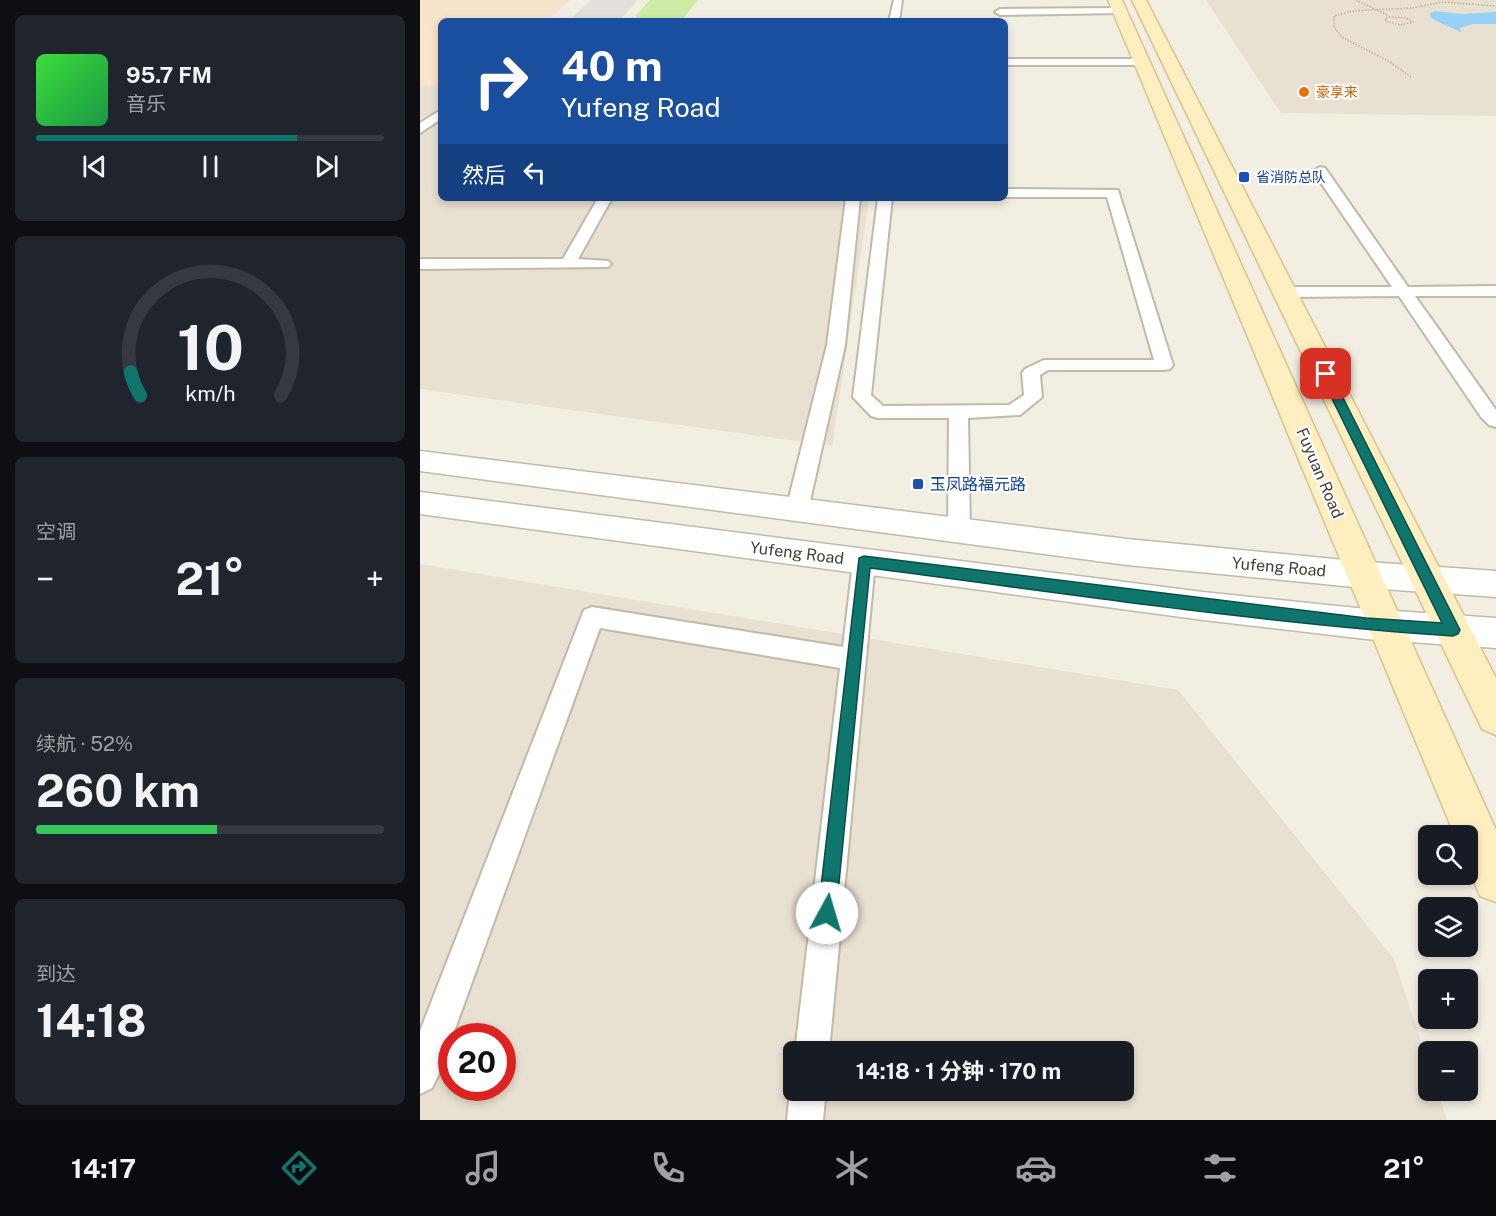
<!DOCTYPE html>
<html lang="zh">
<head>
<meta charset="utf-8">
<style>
  :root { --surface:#171b24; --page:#20242c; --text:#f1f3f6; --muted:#9ea1a6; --line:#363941; --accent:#0f766e }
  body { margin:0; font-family:"Public Sans","Noto Sans SC",sans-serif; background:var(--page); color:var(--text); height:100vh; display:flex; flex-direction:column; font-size:22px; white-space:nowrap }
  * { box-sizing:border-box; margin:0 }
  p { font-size:20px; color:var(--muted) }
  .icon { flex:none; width:33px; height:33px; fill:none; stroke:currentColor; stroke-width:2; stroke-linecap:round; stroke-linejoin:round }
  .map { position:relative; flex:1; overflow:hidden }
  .drawer { display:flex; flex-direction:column; gap:15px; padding:15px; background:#0d0f14; width:420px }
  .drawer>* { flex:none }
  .top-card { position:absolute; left:18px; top:18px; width:570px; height:183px; border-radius:9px; box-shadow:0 3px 9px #0003; background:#1a4fa0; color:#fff; overflow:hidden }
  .controls { position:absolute; left:998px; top:825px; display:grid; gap:12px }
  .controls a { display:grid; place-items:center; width:60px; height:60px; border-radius:9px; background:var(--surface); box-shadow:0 3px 9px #0003; font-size:30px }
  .speed { position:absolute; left:18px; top:1023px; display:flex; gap:12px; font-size:30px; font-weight:700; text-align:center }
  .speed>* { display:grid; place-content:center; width:78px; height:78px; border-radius:50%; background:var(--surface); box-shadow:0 3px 9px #0003; line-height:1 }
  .speed .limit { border:9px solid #d22; background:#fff; color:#111 }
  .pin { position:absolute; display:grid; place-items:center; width:51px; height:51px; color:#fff; margin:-26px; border-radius:12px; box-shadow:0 3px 9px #0006 }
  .me { position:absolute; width:66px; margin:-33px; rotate:6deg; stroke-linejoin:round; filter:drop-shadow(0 0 4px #0008) }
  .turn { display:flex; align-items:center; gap:21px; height:126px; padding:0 24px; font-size:27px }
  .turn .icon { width:78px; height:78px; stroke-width:2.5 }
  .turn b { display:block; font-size:42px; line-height:51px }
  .then { display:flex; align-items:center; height:57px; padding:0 24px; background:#0003; gap:12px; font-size:22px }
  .big { font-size:45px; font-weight:700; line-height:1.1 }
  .drawer .card { flex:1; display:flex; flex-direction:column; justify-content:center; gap:9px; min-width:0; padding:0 21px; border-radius:9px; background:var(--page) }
  .drawer .dial { align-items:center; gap:0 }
  .dial svg { height:156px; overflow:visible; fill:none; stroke:var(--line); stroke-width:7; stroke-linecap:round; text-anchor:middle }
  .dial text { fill:var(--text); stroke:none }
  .song { display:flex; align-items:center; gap:18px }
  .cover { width:72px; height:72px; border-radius:9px; background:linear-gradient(135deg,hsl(120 70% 55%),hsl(140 70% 35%)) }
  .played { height:6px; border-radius:3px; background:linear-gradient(90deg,var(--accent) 75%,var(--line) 75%) }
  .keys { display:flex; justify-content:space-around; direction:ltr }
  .heat { display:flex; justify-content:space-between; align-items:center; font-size:33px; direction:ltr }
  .charge { height:9px; border-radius:4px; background:linear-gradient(90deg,#34c759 52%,var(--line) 0) }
  .trip { position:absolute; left:363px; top:1041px; width:351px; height:60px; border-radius:9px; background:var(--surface); box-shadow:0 3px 9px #0003; font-weight:700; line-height:60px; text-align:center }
  .tab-bar { display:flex; height:96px; justify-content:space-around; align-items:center; background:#090b0e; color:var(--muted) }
  .tab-bar .icon { width:42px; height:42px }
  .tab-bar .current { color:var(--accent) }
  .tab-bar b { font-size:27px; color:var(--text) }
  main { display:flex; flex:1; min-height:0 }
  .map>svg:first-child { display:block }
  .residential { fill:#e8e0d0; fill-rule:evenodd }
  .commercial { fill:#f8e4ca }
  .green { fill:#cdeca6 }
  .parking { fill:#e3e0dc }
  .water { fill:#97d1f7 }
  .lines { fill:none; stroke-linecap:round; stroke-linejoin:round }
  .service-casing { stroke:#c2b9a7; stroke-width:4 }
  .tertiary-casing { stroke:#c2b9a7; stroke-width:3 }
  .secondary-casing { stroke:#d8c38d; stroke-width:3 }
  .path { stroke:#c2b194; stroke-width:1.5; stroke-dasharray:1.5 1.5; stroke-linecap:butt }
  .service { fill:#fff; fill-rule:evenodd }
  .tertiary { fill:#fff; fill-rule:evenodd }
  .secondary { fill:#ffefc0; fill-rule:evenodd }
  .route { fill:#0f766e; stroke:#0a4d48; stroke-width:1.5 }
  .food-dot { fill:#e8710a; stroke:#fff; stroke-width:2 }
  .transit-dot { fill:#1a4fb4; stroke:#fff; stroke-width:2 }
  .labels { text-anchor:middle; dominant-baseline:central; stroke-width:4.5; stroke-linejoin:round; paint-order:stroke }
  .far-food-label { font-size:14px; fill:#c56008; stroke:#fff; text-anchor:start }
  .far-transit-label { font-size:14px; fill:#164399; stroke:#fff; text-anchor:start }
  .street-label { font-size:16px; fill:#453e32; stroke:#fff }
  .transit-label { font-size:16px; fill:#164399; stroke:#fff; text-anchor:start }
</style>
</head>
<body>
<main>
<section class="drawer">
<div class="card">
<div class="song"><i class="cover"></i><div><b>95.7 FM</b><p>音乐</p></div></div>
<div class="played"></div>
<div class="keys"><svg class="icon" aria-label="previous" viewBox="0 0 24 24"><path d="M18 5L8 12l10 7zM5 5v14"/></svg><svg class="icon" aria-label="pause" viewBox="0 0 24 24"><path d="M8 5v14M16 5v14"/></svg><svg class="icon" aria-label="next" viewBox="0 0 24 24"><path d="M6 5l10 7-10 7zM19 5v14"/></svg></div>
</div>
<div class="card dial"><svg viewBox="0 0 100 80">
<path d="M14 69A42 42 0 1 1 86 69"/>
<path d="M14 69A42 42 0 0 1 9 57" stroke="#0f766e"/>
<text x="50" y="56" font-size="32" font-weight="700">10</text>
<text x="50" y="72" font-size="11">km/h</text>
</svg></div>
<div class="card"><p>空调</p>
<div class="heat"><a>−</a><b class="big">21°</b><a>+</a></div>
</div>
<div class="card"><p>续航 · 52%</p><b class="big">260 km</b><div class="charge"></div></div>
<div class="card"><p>到达</p><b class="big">14:18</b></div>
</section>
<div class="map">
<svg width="1076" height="1120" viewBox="0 0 1076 1120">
  <rect width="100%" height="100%" fill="#f3eee2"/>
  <path class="residential" d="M786,0H1076V116L861,113Z
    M0,86H21V198H449L412,446L0,389Z
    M0,564L758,690L974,959L1008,1063V1090L1017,1091L1027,1120H0ZM32,1036H82V1088H32ZM374,1052H704V1090H374Z"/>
  <path class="commercial" d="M0,0H150L128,21H21V86H0Z"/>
  <path class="green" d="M230,0H278L261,21H216L217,14Z"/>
  <path class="parking" d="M171,0H218L199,21H149Z"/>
  <path class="water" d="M1015,11L1042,14L1076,12V24H1053L1040,28L1041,32C1034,29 1018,22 1011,18L1010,13Z"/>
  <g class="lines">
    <g class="service-casing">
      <path id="service" d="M474,0H482L479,21H469Z
        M700,8L705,11L703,13L580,15L575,12L580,9Z
        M585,59H722L727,62L722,65H585Z
        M21,110V119L0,133V123Z
        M900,167L905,168L988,287L1076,286V296H995L1076,410V427L1069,425L1061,417L979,296L865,297L857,292L865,287H972L893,171Z
        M585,189L698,190L753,365L750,369L744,370H628L620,375L622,397L600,415L548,418L550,531L547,537L539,539L531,537L528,531L529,418H458L451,416L433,397L458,198H472L451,395L463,406L589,405L604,395L602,373L605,369L624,360H734L687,197H585Z
        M178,198H192L158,259L188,261L191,264L188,267L0,269V259H143Z
        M426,198H440L425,345L388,510L385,516L377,518L369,516L366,510L407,345Z
        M444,553L452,556L455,562L409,1052H375L420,668L180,628L18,1076L12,1088L0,1094V1031L164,610L172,607L423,647L433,562L436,556Z
        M374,1082V1090H406L403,1120H367L370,1090Z"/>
    </g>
    <g class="tertiary-casing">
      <path id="tertiary" d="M0,451L707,539L934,561L1076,571V597L934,587L707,565L0,471Z
        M0,492L783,592L946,609L1076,618V648L946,639L783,620L0,514Z"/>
    </g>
    <g class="secondary-casing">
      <path id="secondary" d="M688,0H702L1076,830V902L1060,896L1047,864V836H1035Z
        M712,0H726L1076,678V735L1062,729Z"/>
    </g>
    <path class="path" d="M936,0L969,16
      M969,17L986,18L993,22L980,25L966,21L965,18Z
      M991,77L970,62L922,37L914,27V16L932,11L992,8L1023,2L1076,6"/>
    <use href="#service" class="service"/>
    <use href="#tertiary" class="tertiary"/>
    <use href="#secondary" class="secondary"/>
  </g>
  <path class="route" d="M906,371L911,374L1038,626L1040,630L1038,634L1033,636C838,623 644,593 450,568L416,913L414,920L407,923L400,920L398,913L439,558L444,556L946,618L1022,623L900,374Z"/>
  <circle class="food-dot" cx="884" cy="92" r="6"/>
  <g class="transit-dot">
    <rect x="818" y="171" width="12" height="12" rx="3"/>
    <rect x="492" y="478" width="12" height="12" rx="3"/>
  </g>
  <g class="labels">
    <g class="far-food-label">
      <text x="896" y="92">豪享来</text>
    </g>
    <g class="far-transit-label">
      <text x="836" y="177">省消防总队</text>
    </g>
    <g class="street-label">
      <text transform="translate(900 473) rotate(67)">Fuyuan Road</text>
      <text transform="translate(377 553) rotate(7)">Yufeng Road</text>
      <text transform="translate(859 567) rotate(5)">Yufeng Road</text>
    </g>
    <g class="transit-label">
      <text x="510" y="484">玉凤路福元路</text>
    </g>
  </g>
</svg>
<div class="controls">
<a><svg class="icon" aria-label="search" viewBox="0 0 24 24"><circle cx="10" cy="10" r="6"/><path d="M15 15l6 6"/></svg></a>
<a><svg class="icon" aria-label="layers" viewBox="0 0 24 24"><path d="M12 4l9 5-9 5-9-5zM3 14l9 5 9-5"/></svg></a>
<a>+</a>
<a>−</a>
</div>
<div class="speed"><div class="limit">20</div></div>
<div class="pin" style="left:906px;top:374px;background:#d93025"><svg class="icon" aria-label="arrive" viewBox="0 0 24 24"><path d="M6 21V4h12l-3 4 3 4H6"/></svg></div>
<svg class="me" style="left:407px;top:913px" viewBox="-20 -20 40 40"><circle r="19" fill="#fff"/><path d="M0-13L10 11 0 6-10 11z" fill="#0f766e"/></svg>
<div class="trip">14:18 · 1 分钟 · 170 m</div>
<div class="top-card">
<div class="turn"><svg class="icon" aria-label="right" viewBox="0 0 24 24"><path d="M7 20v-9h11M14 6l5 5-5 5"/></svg><div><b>40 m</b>Yufeng Road</div></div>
<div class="then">然后<svg class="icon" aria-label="left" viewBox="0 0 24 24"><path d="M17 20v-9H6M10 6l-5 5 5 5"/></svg></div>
</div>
</div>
</main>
<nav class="tab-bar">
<b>14:17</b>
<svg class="icon current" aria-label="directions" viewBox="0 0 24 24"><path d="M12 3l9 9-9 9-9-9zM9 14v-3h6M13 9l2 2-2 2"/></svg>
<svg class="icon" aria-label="music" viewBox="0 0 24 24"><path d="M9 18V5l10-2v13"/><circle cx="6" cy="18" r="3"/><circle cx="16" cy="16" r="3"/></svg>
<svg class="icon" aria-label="phone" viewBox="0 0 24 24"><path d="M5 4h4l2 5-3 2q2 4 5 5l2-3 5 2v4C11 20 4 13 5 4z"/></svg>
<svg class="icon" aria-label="climate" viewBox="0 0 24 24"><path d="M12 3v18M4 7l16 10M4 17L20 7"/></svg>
<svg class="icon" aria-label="car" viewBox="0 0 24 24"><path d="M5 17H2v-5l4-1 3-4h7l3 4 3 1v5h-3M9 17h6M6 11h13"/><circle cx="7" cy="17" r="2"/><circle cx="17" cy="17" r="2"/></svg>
<svg class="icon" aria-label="filters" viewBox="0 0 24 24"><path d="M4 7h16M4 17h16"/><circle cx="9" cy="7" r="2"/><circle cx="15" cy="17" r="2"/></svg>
<b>21°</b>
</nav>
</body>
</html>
